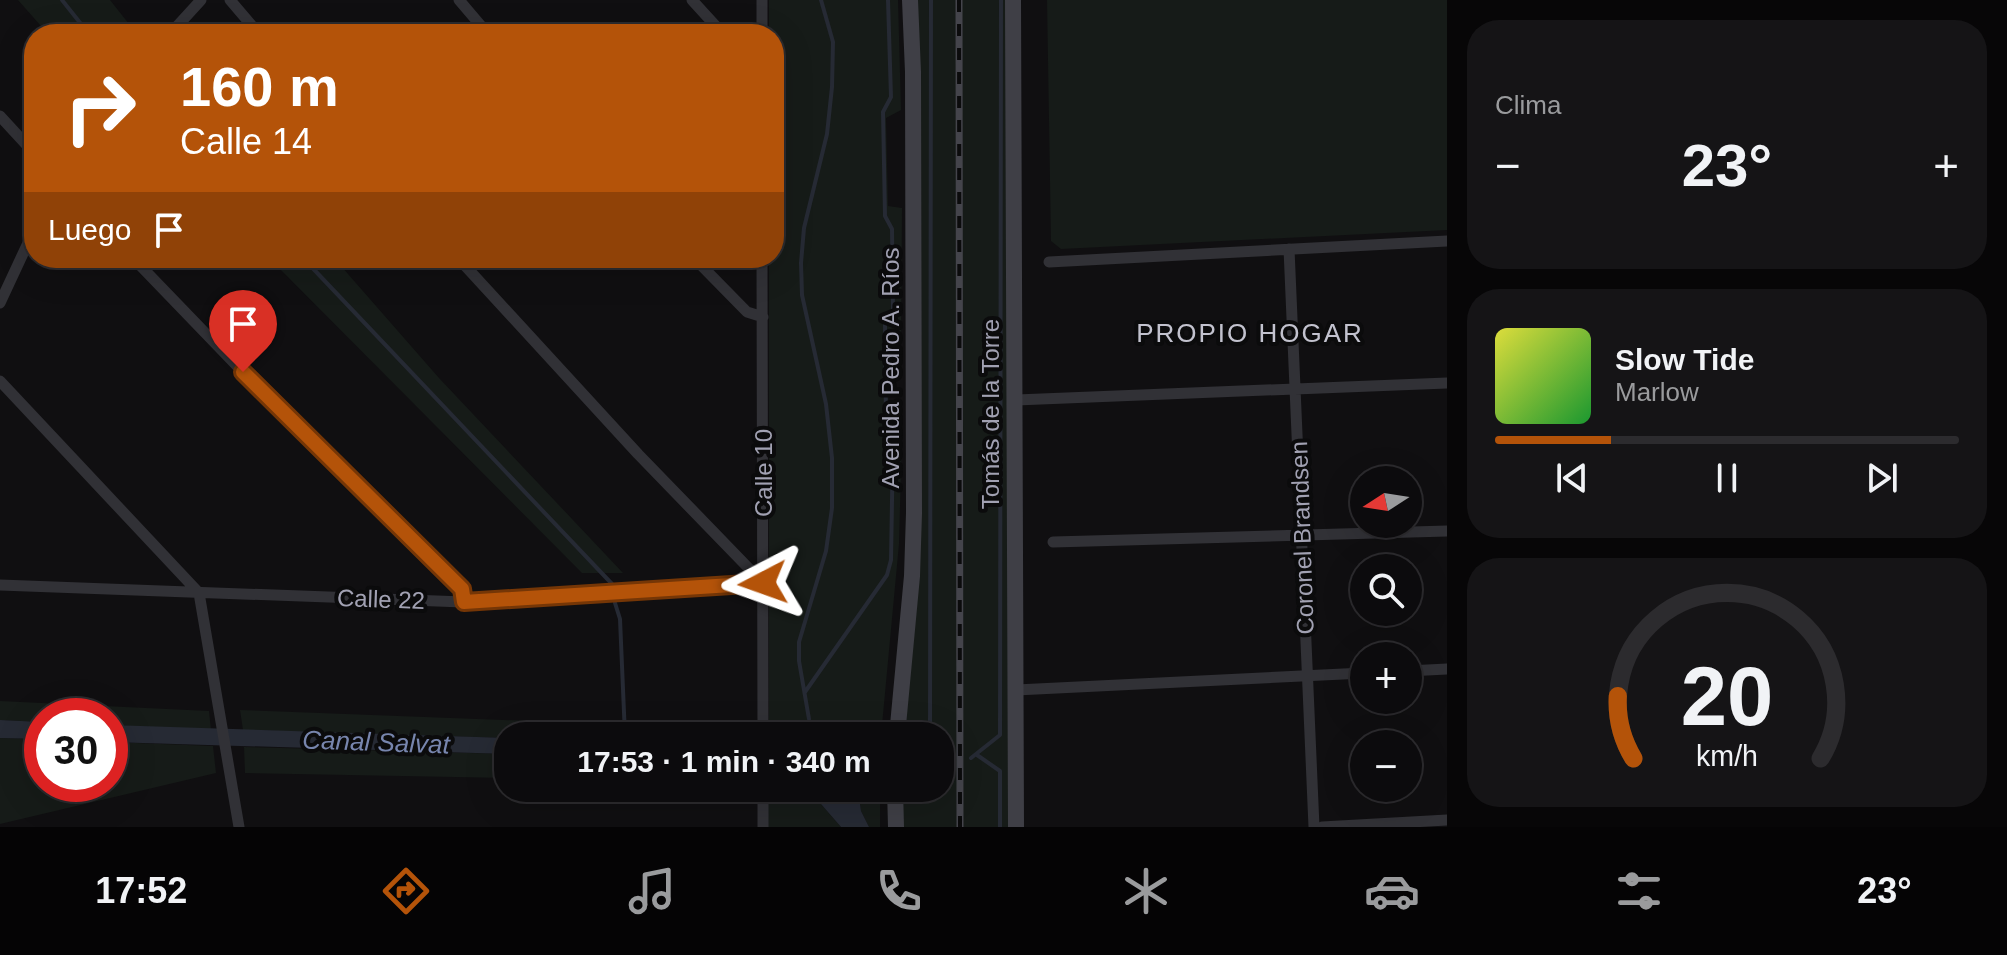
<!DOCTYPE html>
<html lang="es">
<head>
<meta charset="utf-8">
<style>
  :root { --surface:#0c0b0d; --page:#151416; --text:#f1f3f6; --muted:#9a9b9d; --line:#2c2b2e; --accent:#b45309 }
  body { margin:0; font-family:Helvetica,sans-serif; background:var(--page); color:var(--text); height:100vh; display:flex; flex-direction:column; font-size:30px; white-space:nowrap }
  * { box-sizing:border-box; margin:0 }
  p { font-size:26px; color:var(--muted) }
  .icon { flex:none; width:44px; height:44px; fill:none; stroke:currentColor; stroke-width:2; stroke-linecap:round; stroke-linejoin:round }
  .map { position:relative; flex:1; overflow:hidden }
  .details { display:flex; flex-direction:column; gap:20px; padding:20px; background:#070607; width:560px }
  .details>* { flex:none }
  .guide { position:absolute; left:24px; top:24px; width:760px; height:244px; border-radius:32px; box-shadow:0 8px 32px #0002,0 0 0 2px var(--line); background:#b45309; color:#fff; overflow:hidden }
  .needle { width:52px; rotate:258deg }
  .fabs { position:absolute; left:1350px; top:466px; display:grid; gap:16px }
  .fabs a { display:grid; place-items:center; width:72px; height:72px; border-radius:50%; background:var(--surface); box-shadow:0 8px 32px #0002,0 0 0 2px var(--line); font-size:40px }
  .speed { position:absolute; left:24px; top:698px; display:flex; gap:16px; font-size:40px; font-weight:700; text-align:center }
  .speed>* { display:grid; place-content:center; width:104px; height:104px; border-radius:50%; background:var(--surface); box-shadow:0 8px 32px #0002,0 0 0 2px var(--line); line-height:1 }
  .speed .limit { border:12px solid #d22; background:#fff; color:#111 }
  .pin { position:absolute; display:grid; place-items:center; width:68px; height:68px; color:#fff; margin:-82px -34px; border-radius:50% 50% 50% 0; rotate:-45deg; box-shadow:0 0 8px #0007 }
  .pin .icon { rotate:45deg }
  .me { position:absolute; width:88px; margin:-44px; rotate:266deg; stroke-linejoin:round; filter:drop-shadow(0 0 6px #0008) }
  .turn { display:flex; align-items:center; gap:28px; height:168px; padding:0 24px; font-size:36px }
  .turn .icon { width:104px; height:104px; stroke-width:2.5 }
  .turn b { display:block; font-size:56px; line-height:68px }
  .then { display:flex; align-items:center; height:76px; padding:0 24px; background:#0003; gap:16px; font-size:30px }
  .big { font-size:60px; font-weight:600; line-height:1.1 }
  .details .tile { flex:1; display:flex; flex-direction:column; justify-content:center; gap:12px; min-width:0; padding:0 28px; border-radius:32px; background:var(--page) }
  .details .dial { align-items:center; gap:0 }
  .dial svg { height:208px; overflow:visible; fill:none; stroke:var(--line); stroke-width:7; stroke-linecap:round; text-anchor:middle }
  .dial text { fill:var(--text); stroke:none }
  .song { display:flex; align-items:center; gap:24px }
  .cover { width:96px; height:96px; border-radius:12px; background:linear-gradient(135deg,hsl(60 70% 55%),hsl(130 70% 35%)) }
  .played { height:8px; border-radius:4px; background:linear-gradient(90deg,var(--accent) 25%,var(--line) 25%) }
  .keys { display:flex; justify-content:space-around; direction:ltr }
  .heat { display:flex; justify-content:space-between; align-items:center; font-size:44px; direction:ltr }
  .trip { position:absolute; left:494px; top:722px; width:460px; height:80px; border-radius:32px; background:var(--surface); box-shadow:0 8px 32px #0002,0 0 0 2px var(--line); font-weight:600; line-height:80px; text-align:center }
  .tabs { display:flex; height:128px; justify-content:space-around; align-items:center; background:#050405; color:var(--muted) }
  .tabs .icon { width:56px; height:56px }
  .tabs .selected { color:var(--accent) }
  .tabs b { font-size:36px; color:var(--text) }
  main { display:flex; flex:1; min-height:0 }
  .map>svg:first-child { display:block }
  .green { fill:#161b18 }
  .water { fill:#262a34 }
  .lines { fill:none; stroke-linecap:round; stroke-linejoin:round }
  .stream { stroke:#262a34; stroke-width:4 }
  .street { stroke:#313136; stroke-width:11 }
  .secondary { stroke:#3f3f46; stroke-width:16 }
  .rail-casing { stroke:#44444b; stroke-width:7 }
  .rail { stroke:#0b0b0c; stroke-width:4; stroke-dasharray:12; stroke-linecap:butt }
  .route-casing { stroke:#753606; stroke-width:20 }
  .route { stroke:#b45309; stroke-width:14 }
  .labels { text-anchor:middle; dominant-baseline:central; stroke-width:8; stroke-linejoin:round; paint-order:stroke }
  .street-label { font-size:24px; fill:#a1a1b2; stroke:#0b0b0c }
  .neighbourhood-label { font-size:26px; letter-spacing:2px; fill:#c2c2ce; stroke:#0b0b0c }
  .water-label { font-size:26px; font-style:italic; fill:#7785ad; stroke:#0b0b0c }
</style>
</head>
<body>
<main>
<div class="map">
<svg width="1447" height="827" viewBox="0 0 1447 827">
  <rect width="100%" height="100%" fill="#100f11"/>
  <path class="green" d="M18,0H110L137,34H48Z
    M769,0H898L901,110L886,118L888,206L902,208L901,338L889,342L888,430L902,432L899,544L881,736H776V733H769V258H774V34H769Z
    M910,0H1013L1016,827H896L895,788H940V736H897L908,626Z
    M1047,0H1447V230L1061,249L1051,241Z
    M269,258H334L439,378L623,573H582Z
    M0,701L209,711L211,730L110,725V716H42V722L0,720Z
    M240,710L744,729V736L508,738L243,730Z
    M0,738L42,739V784H110V742L213,746L216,773L0,824Z
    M244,747L508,754V778L245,773Z
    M768,788H807L841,827H767Z
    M858,788H880V827H869L861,811Z"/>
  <path class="water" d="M0,720L42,722V739L0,738Z
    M110,725L508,738V754L110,742Z
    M807,788H858L861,811L869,827H841Z"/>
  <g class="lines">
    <path class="stream" d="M62,0L89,34
      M303,258L613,585
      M615,603L620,619L625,736
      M805,692L887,575L891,560L893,441L886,425L885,325L893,313L892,229L885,216L883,112L891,97L888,0
      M809,719L799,661V642L826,551L832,508V458L826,404L802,295L801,263L804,228L827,134L832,87L833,42L821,0
      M930,736L931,0
      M977,755L1000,771V827
      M940,758H948
      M971,758L1000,735L1001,0"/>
    <path class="street" d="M230,0L259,34
      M459,0L488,34
      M692,0L723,34
      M762,0V34
      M170,34L201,0
      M0,116L34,153
      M1289,249L1314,827
      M133,258L265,395L462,589L464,602
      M458,258L638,454L763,583
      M694,258L747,312L763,317
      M762,258L763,736
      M1049,262L1447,241
      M0,303L34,230
      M0,381L199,593L239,827
      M1014,400L1447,383
      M1053,542L1447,531
      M0,585L464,602L763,583
      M1408,671L1447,669
      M1016,690L1364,673
      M763,788V827
      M1322,827L1447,820"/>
    <path class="secondary" d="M1013,0L1016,827
      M897,736L912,576L914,513L913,72L910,0
      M895,788L896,827"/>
    <g class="rail-casing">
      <path id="rail" d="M959,0L960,827"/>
    </g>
    <use href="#rail" class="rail"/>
  </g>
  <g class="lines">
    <g class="route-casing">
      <path id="route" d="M243,372L462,589L464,602L763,583"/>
    </g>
    <use href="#route" class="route"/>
  </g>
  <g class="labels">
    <g class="street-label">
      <text transform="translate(890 368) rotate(-90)">Avenida Pedro A. Ríos</text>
      <text transform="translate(990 414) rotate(-90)">Tomás de la Torre</text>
      <text transform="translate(763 473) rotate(-90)">Calle 10</text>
      <text transform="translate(1302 538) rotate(-92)">Coronel Brandsen</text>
      <text transform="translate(381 599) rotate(2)">Calle 22</text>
    </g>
    <g class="neighbourhood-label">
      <text x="1250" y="333">PROPIO HOGAR</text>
    </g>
    <g class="water-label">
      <text transform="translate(376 742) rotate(2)">Canal Salvat</text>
    </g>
  </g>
</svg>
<div class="fabs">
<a><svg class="needle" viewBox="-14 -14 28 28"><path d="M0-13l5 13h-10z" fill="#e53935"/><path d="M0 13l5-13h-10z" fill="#9a9b9d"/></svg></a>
<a><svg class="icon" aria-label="search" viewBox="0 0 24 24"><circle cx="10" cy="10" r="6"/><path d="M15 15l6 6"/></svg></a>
<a>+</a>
<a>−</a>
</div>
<div class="speed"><div class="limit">30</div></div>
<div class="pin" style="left:243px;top:372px;background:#d93025"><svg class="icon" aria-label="arrive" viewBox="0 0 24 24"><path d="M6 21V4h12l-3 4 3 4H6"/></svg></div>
<svg class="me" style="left:763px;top:583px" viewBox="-20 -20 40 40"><path d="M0-17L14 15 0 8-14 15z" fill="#b45309" stroke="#fff" stroke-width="4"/></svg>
<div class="trip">17:53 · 1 min · 340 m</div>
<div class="guide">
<div class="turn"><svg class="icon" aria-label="right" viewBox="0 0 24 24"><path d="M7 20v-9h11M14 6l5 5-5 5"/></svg><div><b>160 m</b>Calle 14</div></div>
<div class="then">Luego<svg class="icon" aria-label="arrive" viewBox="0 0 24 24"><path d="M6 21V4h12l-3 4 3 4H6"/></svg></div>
</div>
</div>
<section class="details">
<div class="tile"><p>Clima</p>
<div class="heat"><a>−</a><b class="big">23°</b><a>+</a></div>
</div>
<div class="tile">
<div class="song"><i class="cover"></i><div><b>Slow Tide</b><p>Marlow</p></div></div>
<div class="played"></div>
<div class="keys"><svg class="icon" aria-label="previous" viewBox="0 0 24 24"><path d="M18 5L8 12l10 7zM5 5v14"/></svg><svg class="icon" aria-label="pause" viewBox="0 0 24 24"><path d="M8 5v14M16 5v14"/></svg><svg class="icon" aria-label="next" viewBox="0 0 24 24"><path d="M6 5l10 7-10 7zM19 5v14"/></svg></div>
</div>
<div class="tile dial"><svg viewBox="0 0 100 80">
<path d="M14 69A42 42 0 1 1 86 69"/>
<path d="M14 69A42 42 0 0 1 8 45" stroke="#b45309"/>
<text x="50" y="56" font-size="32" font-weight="700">20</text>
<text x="50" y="72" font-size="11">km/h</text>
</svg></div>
</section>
</main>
<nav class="tabs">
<b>17:52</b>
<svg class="icon selected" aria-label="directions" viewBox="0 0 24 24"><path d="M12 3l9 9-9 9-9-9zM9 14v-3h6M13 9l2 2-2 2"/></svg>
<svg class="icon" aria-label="music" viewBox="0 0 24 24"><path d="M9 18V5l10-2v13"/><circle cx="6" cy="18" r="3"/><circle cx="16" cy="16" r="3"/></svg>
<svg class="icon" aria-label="phone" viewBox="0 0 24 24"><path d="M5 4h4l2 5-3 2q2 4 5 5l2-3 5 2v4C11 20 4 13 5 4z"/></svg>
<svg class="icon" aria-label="climate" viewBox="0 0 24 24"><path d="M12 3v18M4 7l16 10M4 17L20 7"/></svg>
<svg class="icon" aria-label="car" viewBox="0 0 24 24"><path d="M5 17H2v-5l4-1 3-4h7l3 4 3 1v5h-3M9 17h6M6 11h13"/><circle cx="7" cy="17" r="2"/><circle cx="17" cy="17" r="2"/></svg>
<svg class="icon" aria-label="filters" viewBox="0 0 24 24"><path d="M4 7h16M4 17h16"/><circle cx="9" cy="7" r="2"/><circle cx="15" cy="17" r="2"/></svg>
<b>23°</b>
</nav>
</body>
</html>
